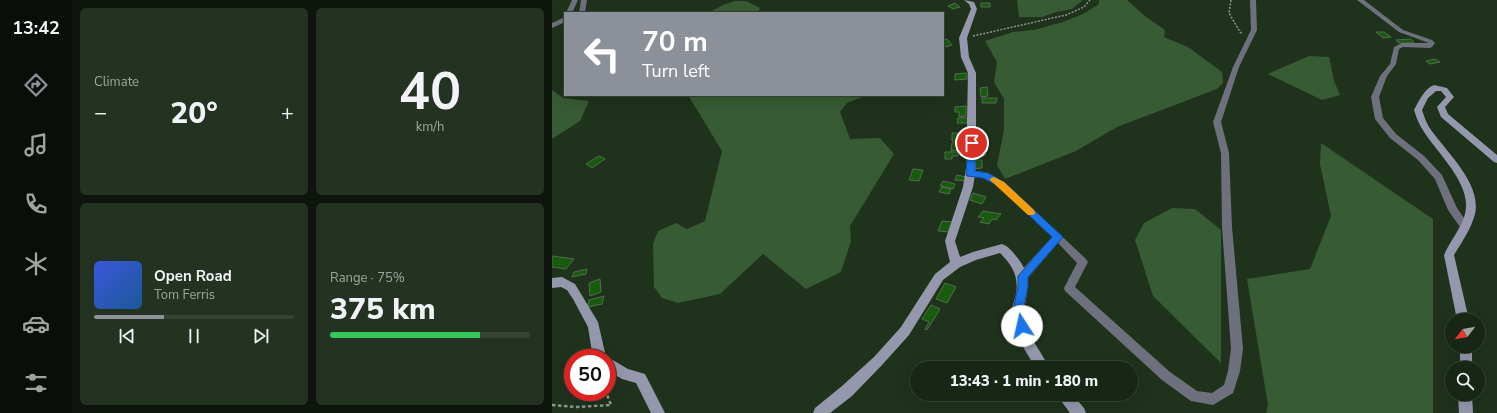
<!DOCTYPE html>
<html lang="en">
<head>
<meta charset="utf-8">
<style>
  :root { --surface:#172615; --page:#243222; --text:#f1f3f6; --muted:#9ea5a0; --line:#364334; --accent:#8c9099 }
  body { margin:0; font-family:"Nunito Sans",sans-serif; background:var(--page); color:var(--text); height:100vh; display:flex; flex-direction:column; font-size:15px; white-space:nowrap }
  * { box-sizing:border-box; margin:0 }
  p { font-size:13px; color:var(--muted) }
  .icon { flex:none; width:22px; height:22px; fill:none; stroke:currentColor; stroke-width:2; stroke-linecap:round; stroke-linejoin:round }
  .map { position:relative; flex:1; overflow:hidden }
  .panel { display:flex; flex-direction:column; gap:8px; padding:8px; background:#0d150c; width:480px }
  .panel>* { flex:none }
  .hud { position:absolute; left:12px; top:12px; width:380px; height:84px; border-radius:0px; box-shadow:0 4px 16px #0002,0 0 0 1px var(--line); background:#8c9099; color:#fff; overflow:hidden }
  .needle { width:26px; rotate:239deg }
  .buttons { position:absolute; left:893px; top:313px; display:grid; gap:8px }
  .buttons a { display:grid; place-items:center; width:40px; height:40px; border-radius:50%; background:var(--surface); box-shadow:0 4px 16px #0002,0 0 0 1px var(--line); font-size:20px }
  .speed { position:absolute; left:12px; top:349px; display:flex; gap:8px; font-size:20px; font-weight:700; text-align:center }
  .speed>* { display:grid; place-content:center; width:52px; height:52px; border-radius:50%; background:var(--surface); box-shadow:0 4px 16px #0002,0 0 0 1px var(--line); line-height:1 }
  .speed .limit { border:6px solid #d22; background:#fff; color:#111 }
  .pin { position:absolute; display:grid; place-items:center; width:34px; height:34px; color:#fff; margin:-17px; border:2px solid #fff; border-radius:50%; box-shadow:0 1px 4px #0007 }
  .me { position:absolute; width:44px; margin:-22px; rotate:350deg; stroke-linejoin:round; filter:drop-shadow(0 0 3px #0008) }
  .turn { display:flex; align-items:center; gap:14px; height:84px; padding:0 12px; font-size:18px }
  .turn .icon { width:52px; height:52px; stroke-width:2.5 }
  .turn b { display:block; font-size:28px; line-height:34px }
  .big { font-size:30px; font-weight:800; line-height:1.1 }
  .panel .card { flex:1; display:flex; flex-direction:column; justify-content:center; gap:6px; min-width:0; padding:0 14px; border-radius:6px; background:var(--page) }
  .panel .dial { align-items:center; gap:0 }
  .dial b { font-size:52px; line-height:1 }
  .song { display:flex; align-items:center; gap:12px }
  .cover { width:48px; height:48px; border-radius:6px; background:linear-gradient(135deg,hsl(230 70% 55%),hsl(210 70% 35%)) }
  .played { height:4px; border-radius:2px; background:linear-gradient(90deg,var(--accent) 35%,var(--line) 35%) }
  .keys { display:flex; justify-content:space-around; direction:ltr }
  .heat { display:flex; justify-content:space-between; align-items:center; font-size:22px; direction:ltr }
  .charge { height:6px; border-radius:3px; background:linear-gradient(90deg,#34c759 75%,var(--line) 0) }
  .panel .tiles { flex:1; display:grid; gap:8px; grid-template-columns:repeat(2,1fr) }
  .trip { position:absolute; left:358px; top:361px; width:228px; height:40px; border-radius:20px; background:var(--surface); box-shadow:0 4px 16px #0002,0 0 0 1px var(--line); font-weight:800; line-height:40px; text-align:center }
  main { display:flex; flex:1; min-height:0 }
  .dock { display:flex; flex-direction:column; width:72px; justify-content:space-around; align-items:center; background:#090f08; color:var(--muted) }
  .dock .icon { width:28px; height:28px }
  .dock .on { color:var(--accent) }
  .dock b { font-size:18px; color:var(--text) }
  .map>svg:first-child { display:block }
  .green { fill:#375b32 }
  .building { fill:#185a0e; stroke:#556a52 }
  .lines { fill:none; stroke-linecap:round; stroke-linejoin:round }
  .path-far1 { stroke:#8a9988; stroke-width:1.5; stroke-dasharray:2 1.5; stroke-linecap:butt }
  .path { stroke:#8a9988; stroke-width:2.5; stroke-dasharray:3.5 2.5; stroke-linecap:butt }
  .street { fill:#6f707d; fill-rule:evenodd }
  .secondary { fill:#9597ac; fill-rule:evenodd }
  .route { fill:#1a73e8; stroke:#114b97 }
  .slow { fill:#f59e0b }
</style>
</head>
<body>
<main>
<nav class="dock">
<b>13:42</b>
<svg class="icon on" aria-label="directions" viewBox="0 0 24 24"><path d="M12 3l9 9-9 9-9-9zM9 14v-3h6M13 9l2 2-2 2"/></svg>
<svg class="icon" aria-label="music" viewBox="0 0 24 24"><path d="M9 18V5l10-2v13"/><circle cx="6" cy="18" r="3"/><circle cx="16" cy="16" r="3"/></svg>
<svg class="icon" aria-label="phone" viewBox="0 0 24 24"><path d="M5 4h4l2 5-3 2q2 4 5 5l2-3 5 2v4C11 20 4 13 5 4z"/></svg>
<svg class="icon" aria-label="climate" viewBox="0 0 24 24"><path d="M12 3v18M4 7l16 10M4 17L20 7"/></svg>
<svg class="icon" aria-label="car" viewBox="0 0 24 24"><path d="M5 17H2v-5l4-1 3-4h7l3 4 3 1v5h-3M9 17h6M6 11h13"/><circle cx="7" cy="17" r="2"/><circle cx="17" cy="17" r="2"/></svg>
<svg class="icon" aria-label="filters" viewBox="0 0 24 24"><path d="M4 7h16M4 17h16"/><circle cx="9" cy="7" r="2"/><circle cx="15" cy="17" r="2"/></svg>
</nav>
<section class="panel">
<div class="tiles">
<div class="card"><p>Climate</p>
<div class="heat"><a>−</a><b class="big">20°</b><a>+</a></div>
</div>
<div class="card dial"><b>40</b><p>km/h</p></div>
<div class="card">
<div class="song"><i class="cover"></i><div><b>Open Road</b><p>Tom Ferris</p></div></div>
<div class="played"></div>
<div class="keys"><svg class="icon" aria-label="previous" viewBox="0 0 24 24"><path d="M18 5L8 12l10 7zM5 5v14"/></svg><svg class="icon" aria-label="pause" viewBox="0 0 24 24"><path d="M8 5v14M16 5v14"/></svg><svg class="icon" aria-label="next" viewBox="0 0 24 24"><path d="M6 5l10 7-10 7zM19 5v14"/></svg></div>
</div>
<div class="card"><p>Range · 75%</p><b class="big">375 km</b><div class="charge"></div></div>
</div>
</section>
<div class="map">
<svg width="945" height="413" viewBox="0 0 945 413">
  <rect width="100%" height="100%" fill="#1f321c"/>
  <path class="green" d="M465,0H531L520,9L504,12L490,17H467Z
    M547,0H575L593,16L613,30L612,37L636,47L670,72L671,83L665,89L565,127L524,151L453,179L445,165L452,130V99L442,82L445,62L433,41L461,32L482,30L511,22L531,14L547,4Z
    M183,1H194L208,8L206,13H156L171,5Z
    M757,56L777,57L782,81L788,95L770,100L716,74Z
    M0,90L11,98L37,101L28,121L0,139Z
    M136,95H315L295,103L288,112L298,139L328,138L342,154L298,226L299,241L289,272L254,289L211,254L168,294L126,303L110,298L102,287L101,244L106,231L124,223L135,229L153,221L170,151Z
    M769,143L881,219V413H714L716,405L695,279L758,269L779,216L768,164Z
    M620,208L643,209L669,230V363L601,296L583,240L592,223Z"/>
  <path class="building" d="M403,3L408,7L401,9L396,6Z
    M429,3H438V7H429Z
    M824,32H832L839,37L831,38Z
    M395,39L400,45L394,47L391,44V40Z
    M859,39L862,43H847L844,40Z
    M883,59L888,62L878,64L874,61Z
    M415,73V79L403,80V74Z
    M435,87L436,96L429,97L428,88Z
    M430,98H445L444,103H430Z
    M414,106V116L407,117V112H403V107Z
    M406,118H418L417,123H405Z
    M400,133H410L409,141H400Z
    M408,142L407,150L399,151L400,143Z
    M430,150L434,155L426,158L422,152Z
    M393,152H406V156H400V159H393Z
    M47,156L53,159L40,168L34,164Z
    M420,160H430V168L420,169Z
    M361,169L371,170L367,181L357,180Z
    M405,175L414,177L413,181L403,180Z
    M391,181L403,184L401,189L388,186Z
    M390,187L399,189L397,194L387,192Z
    M421,193L434,197L430,204L418,200Z
    M431,211L449,214L444,220L440,219L437,224L428,222L432,218L426,217Z
    M390,221L401,222L397,232L386,231Z
    M0,256L22,259L14,269L0,267Z
    M35,269L34,274L20,277L22,272Z
    M48,279L49,292L38,296L37,283Z
    M393,283L404,287L395,303L384,299Z
    M52,296L50,304L36,307L37,300Z
    M379,305L388,309L375,330L373,329L377,322L370,319Z"/>
  <g class="lines">
    <path class="path-far1" d="M679,0L677,13L688,32L691,34
      M421,36L514,15L532,7L538,0"/>
    <path class="path" d="M0,405L25,407L59,405L54,392"/>
    <path class="street" d="M20,0H26L20,13H14Z
      M29,0H35L33,13H27Z
      M698,0H704L705,30L687,67L669,122L677,153L680,227L691,349L688,371L681,393L661,405L639,401L610,380L513,291L512,288L525,263L506,243L475,279L471,280L467,279L466,276L467,273L500,237L446,186L431,178L418,177L414,174L418,171L433,172L452,182L534,259L536,262L523,287L618,372L645,391L660,393L672,385L676,371L679,349L670,227L669,153L661,122L681,67L699,30Z
      M805,0H812L851,30L880,40L883,43L880,47L878,48L851,47L847,49L844,64L835,76L827,97L831,118L844,134L872,156L890,175L905,208L918,227L916,230H910L896,210L883,179L866,160L838,138L823,119L819,97L828,76L838,64L842,47L850,43H877L847,32Z
      M13,17V22L0,28V23Z"/>
    <path class="secondary" d="M412,0L422,2L425,9L415,38L417,57L424,73V168L421,187L403,241L408,257L421,252L450,244C456,246 460,251 464,256C488,284 466,299 475,327C480,342 491,354 497,368H484C474,352 460,331 460,312C460,305 463,300 464,294C467,276 460,265 448,253L424,260L408,267L391,280L357,335L330,365L300,396L278,413H261L263,408L290,386L322,357L349,327L383,274L398,262L393,241L411,187L414,168L416,73L409,57L407,38L419,9L417,4Z
      M882,85L895,88L902,97L893,107L896,114L945,155V163L942,162L889,117L885,107L894,97L889,91H884L876,98L870,110C872,116 874,122 877,127C893,151 930,183 923,214C919,229 910,242 902,255L917,320H905L892,255C898,241 909,229 913,214C921,183 883,152 869,127C866,122 864,116 862,110C867,101 872,89 882,85Z
      M10,277L23,284L46,322L54,357L59,359L76,369L93,374L113,413H99L84,383L70,379L55,370V358H41L36,327L21,299L15,290L9,287L0,288V278Z
      M908,346H920V368H908Z
      M504,394H520L532,408L534,413H518Z
      M906,394H920L921,413H907Z"/>
  </g>
  <path class="route" d="M420,140L424,143L423,171L436,173L452,182L511,237L476,277V286L471,311L476,326L474,330L470,331L466,330L461,311L466,286V276L500,237L446,186L431,178L415,176L414,174L416,143Z"/>
  <path class="slow" d="M442,177L452,182L482,210L483,212L482,215H476L438,180L439,178Z"/>
</svg>
<div class="buttons">
<a><svg class="needle" viewBox="-14 -14 28 28"><path d="M0-13l5 13h-10z" fill="#e53935"/><path d="M0 13l5-13h-10z" fill="#9ea5a0"/></svg></a>
<a><svg class="icon" aria-label="search" viewBox="0 0 24 24"><circle cx="10" cy="10" r="6"/><path d="M15 15l6 6"/></svg></a>
</div>
<div class="speed"><div class="limit">50</div></div>
<div class="pin" style="left:420px;top:143px;background:#d93025"><svg class="icon" aria-label="arrive" viewBox="0 0 24 24"><path d="M6 21V4h12l-3 4 3 4H6"/></svg></div>
<svg class="me" style="left:470px;top:326px" viewBox="-20 -20 40 40"><circle r="19" fill="#fff"/><path d="M0-13L10 11 0 6-10 11z" fill="#1a73e8"/></svg>
<div class="trip">13:43 · 1 min · 180 m</div>
<div class="hud">
<div class="turn"><svg class="icon" aria-label="left" viewBox="0 0 24 24"><path d="M17 20v-9H6M10 6l-5 5 5 5"/></svg><div><b>70 m</b>Turn left</div></div>
</div>
</div>
</main>
</body>
</html>
